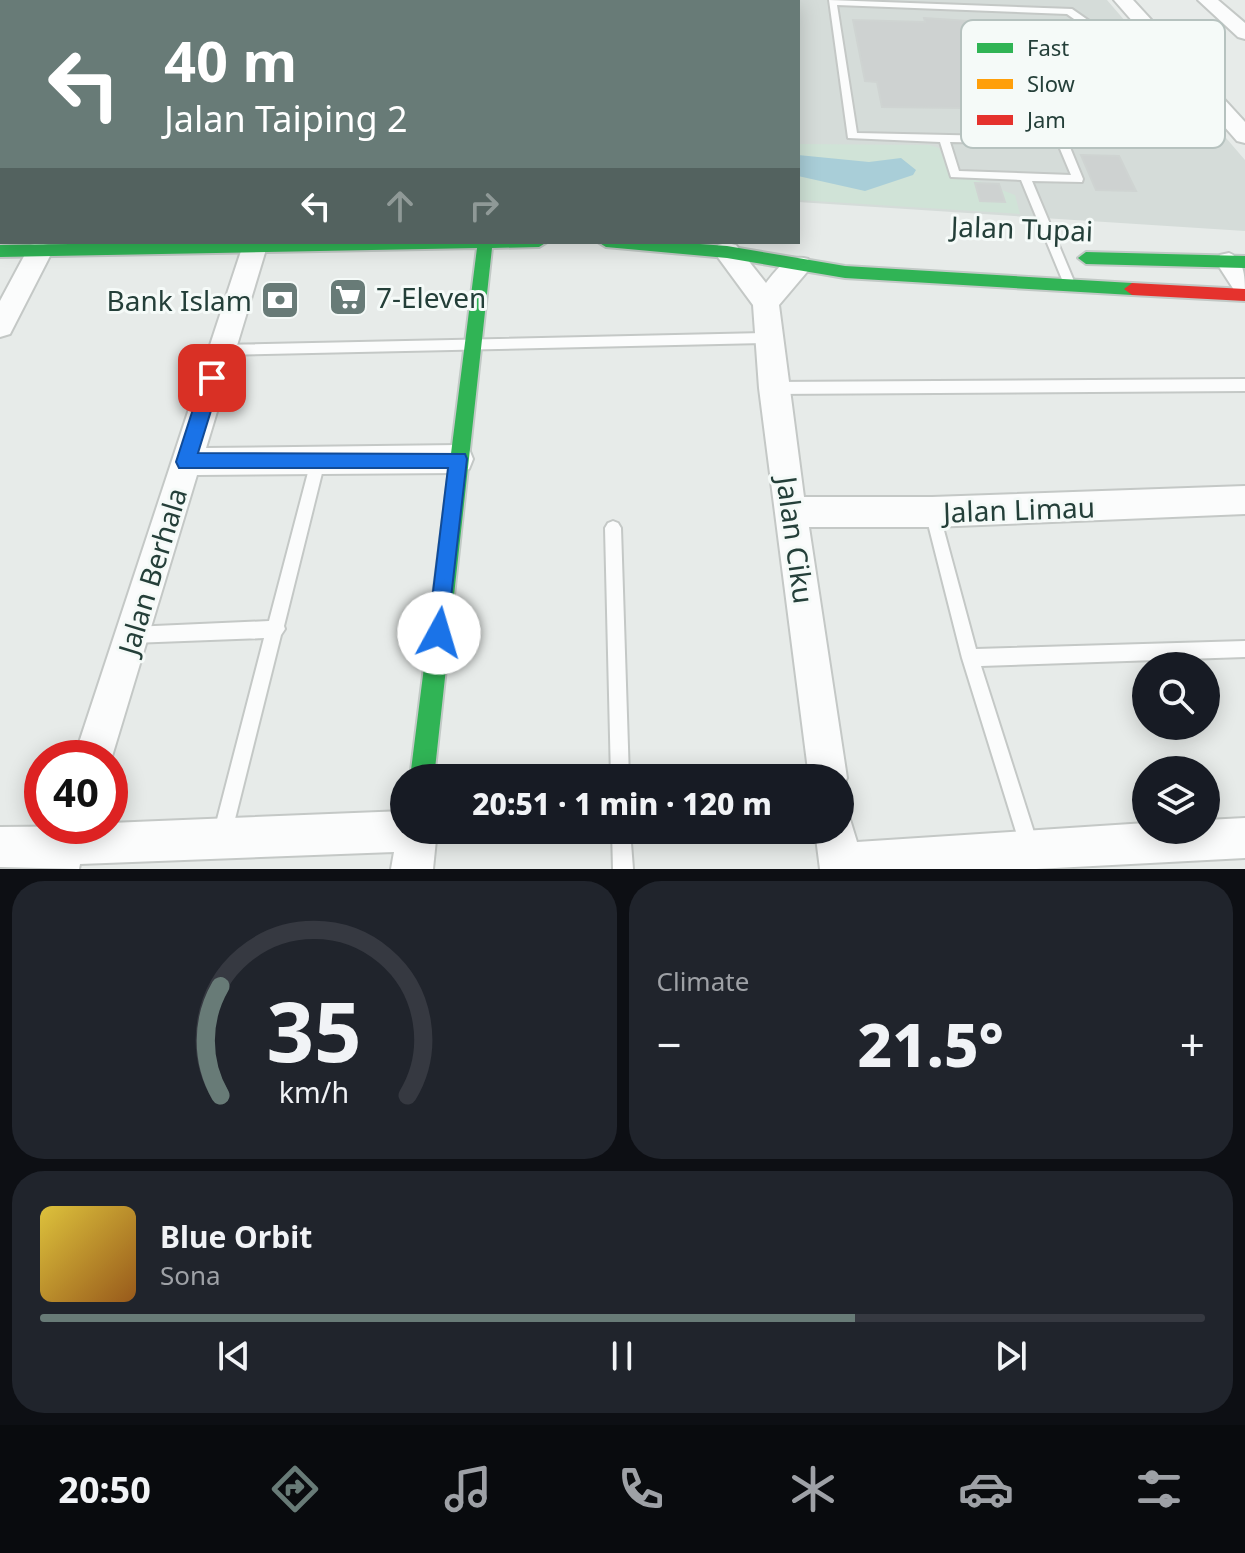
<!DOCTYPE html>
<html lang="en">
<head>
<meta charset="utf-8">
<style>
  :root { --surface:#171b24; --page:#20242c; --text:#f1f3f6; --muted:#9ea1a6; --line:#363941; --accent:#687b77 }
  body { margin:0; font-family:"Noto Sans",sans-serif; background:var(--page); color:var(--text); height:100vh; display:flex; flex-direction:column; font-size:30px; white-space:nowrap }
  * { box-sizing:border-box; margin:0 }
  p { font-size:26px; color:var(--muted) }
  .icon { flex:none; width:44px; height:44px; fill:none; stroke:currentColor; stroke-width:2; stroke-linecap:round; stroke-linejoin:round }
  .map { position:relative; height:869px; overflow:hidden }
  .drawer { display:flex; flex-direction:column; gap:12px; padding:12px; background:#0d0f14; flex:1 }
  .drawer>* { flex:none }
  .banner { position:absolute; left:0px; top:0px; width:800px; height:244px; box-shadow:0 4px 20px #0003; background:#687b77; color:#fff; overflow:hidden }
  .controls { position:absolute; left:1132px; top:652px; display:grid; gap:16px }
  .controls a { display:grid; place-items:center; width:88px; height:88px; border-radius:50%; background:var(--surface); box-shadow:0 4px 20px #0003; font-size:40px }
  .speed { position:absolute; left:24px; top:740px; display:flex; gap:16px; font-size:40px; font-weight:700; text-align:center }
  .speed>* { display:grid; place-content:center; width:104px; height:104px; border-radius:50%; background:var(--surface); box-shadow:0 4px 20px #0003; line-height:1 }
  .speed .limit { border:12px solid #d22; background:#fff; color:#111 }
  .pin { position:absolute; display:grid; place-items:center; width:68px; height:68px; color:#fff; margin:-34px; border-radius:16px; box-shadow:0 4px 12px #0006 }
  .me { position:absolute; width:88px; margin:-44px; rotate:6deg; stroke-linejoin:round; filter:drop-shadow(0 0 6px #0008) }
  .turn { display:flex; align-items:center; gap:28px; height:168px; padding:0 32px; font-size:36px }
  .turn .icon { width:104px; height:104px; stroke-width:2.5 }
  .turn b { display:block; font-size:56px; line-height:68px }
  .lanes { display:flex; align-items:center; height:76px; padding:0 32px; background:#0003; justify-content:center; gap:40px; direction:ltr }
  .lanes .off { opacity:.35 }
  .big { font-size:60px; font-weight:800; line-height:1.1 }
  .drawer .widget { flex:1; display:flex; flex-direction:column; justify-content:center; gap:12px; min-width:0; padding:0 28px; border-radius:32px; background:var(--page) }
  .drawer .dial { align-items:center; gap:0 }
  .dial svg { height:208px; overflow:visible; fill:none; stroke:var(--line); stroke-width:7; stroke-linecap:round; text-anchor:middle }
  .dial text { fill:var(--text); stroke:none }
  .song { display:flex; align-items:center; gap:24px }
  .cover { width:96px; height:96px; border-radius:12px; background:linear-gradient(135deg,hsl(50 70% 55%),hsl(30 70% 35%)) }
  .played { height:8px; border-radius:4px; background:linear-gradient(90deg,var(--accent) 70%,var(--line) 70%) }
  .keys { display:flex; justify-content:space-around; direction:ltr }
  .heat { display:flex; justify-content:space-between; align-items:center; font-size:44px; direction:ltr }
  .drawer .tiles { flex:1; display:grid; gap:12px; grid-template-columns:1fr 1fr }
  .widget:last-child { grid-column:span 2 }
  .trip { position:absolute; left:390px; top:764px; width:464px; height:80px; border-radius:40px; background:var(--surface); box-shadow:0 4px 20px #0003; font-weight:800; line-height:80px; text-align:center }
  .tabs { display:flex; height:128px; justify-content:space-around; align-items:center; background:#090b0e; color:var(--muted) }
  .tabs .icon { width:56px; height:56px }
  .tabs .current { color:var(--accent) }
  .tabs b { font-size:36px; color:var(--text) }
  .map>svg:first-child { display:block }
  .built { fill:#d5dcd9 }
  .green { fill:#d0e3d7 }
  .water { fill:#a9ced8 }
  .building { fill:#ced2d1; stroke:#cfd4d2; stroke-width:2 }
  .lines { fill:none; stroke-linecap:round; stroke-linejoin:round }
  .lane-casing { stroke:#c4c8c6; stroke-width:4 }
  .street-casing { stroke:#c4c8c6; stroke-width:4 }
  .fast-casing { stroke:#c2c9c6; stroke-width:4 }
  .slow-casing { stroke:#c2c9c6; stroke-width:4 }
  .jam-casing { stroke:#c2c9c6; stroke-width:4 }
  .lane { fill:#fbfcfc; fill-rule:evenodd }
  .street { fill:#fbfcfc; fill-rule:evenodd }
  .fast { fill:#30b455; fill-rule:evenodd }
  .slow { fill:#ff9f0a; fill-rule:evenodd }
  .jam { fill:#e5322d; fill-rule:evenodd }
  .route { fill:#1a73e8; stroke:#114b97; stroke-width:2 }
  .labels { text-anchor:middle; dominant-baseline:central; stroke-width:6; stroke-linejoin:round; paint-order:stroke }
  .street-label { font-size:28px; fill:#243f39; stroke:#f5faf8 }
  .poi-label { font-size:28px; fill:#243f39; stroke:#f5faf8; text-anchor:start }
  .key { fill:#f5faf8; stroke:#b6c2bf; stroke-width:2 }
  .key-label { font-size:22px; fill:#243f39 }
</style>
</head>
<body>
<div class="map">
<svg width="1245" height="869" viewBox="0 0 1245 869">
  <rect width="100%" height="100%" fill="#e7ebe9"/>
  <path class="built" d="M683,0H1107L1245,160V231L798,202V2Z"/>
  <path class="green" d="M798,144L929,145L939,148L950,175L979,181L1015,195L1020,214L798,200Z"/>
  <path class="water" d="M798,155L869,162L901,158L916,170L913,175L865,191L798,176Z"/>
  <path class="building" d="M153,0H233L152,2Z
    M260,0H340L259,2Z
    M924,18L1059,27L1070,51L1079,52L1084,62L1108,63L1112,71H1100L1110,91H1133L1143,111L1023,105L1031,127L967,125L962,108L882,107L877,82L865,81L853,20L925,22Z
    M1081,155L1119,156L1136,191L1096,190Z
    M975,183L999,184L1005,202L980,201Z"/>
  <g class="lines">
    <g class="lane-casing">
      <path id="lane" d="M23,0H31L30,2H22Z
        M651,0H672L671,2H650Z
        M829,0L1072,9L1125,46L1181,144L1176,147L1069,145L1083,179L1082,182L1032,181L1076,286L1074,289H1066L1021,180L951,177L940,142L848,138ZM837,5L1067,14L1118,50L1169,140L857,133ZM950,142L1058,144L1071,175L959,171Z
        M2,39V47L0,48V40Z
        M0,79H2V85H0Z
        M766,333L772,338L766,343L221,355L215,350L221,345Z
        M1245,379V391L773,394L768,392L766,388L768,384L773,382Z
        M318,455L323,457L325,461L284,626L285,629L281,635L231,835L229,842L222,844L215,842L213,835L264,638L132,643L126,641L124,635L126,629L132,627L269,621L311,461L313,457Z
        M932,505L937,507L939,512L976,649L1245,641V657L981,666L1039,848L1037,855L1030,857L1023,855L1021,848L962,658L925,512L927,507Z
        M613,521L618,523L621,528L629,778H611L605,528L608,523Z
        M612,830H630L633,869H613Z"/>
    </g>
    <g class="street-casing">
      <path id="street" d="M345,0H363V2H345Z
        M452,0H470V2H452Z
        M559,0H577V2H559Z
        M1114,0H1133L1245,122V143L1237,141Z
        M1198,0H1218L1245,23V39L1238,37Z
        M244,242H264L267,246L206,448L458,445L469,449L473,459L469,469L458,473L197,475L110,763V758H74Z
        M39,243L48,245L52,252L10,334L0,337V301L30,245Z
        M727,243L736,245L766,283C777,269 788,253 808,259L812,266L779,305L804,497H932L1245,486V514L932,527H809L847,778L840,792V778H809L759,388L753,305L714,252L718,245Z
        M1229,253C1245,259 1245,278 1245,296L1236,293L1216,262L1220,255Z
        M404,811V830H437L433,869H391L394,852L80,864L79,869L0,867V827L110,826V823Z
        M840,812L849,816L857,842L1146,823V830H1206V820L1245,818V858L1036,869H820L815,830H840Z"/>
    </g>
    <g class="fast-casing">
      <path id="fast" d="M0,52H2V60H0Z
        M209,242H547L539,247L492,248L434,778H410L477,248L0,257V245Z
        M598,242H673L727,246L845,266L1132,283L1140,289L1132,295L845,278L727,258L606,247Z
        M1086,252L1245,256V268L1086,264L1078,258Z"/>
    </g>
    <g class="slow-casing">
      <path id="slow" d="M128,0H140L127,2Z"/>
    </g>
    <g class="jam-casing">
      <path id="jam" d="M1132,283L1245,289V301L1132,295L1124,289Z"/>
    </g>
    <use href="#lane" class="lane"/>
    <use href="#street" class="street"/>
    <use href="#fast" class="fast"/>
    <use href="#slow" class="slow"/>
    <use href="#jam" class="jam"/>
  </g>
  <path class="route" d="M212,371L221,378L198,453L465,454L467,459L446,641L439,644L431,641L428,633L448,468H179L176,462L203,378Z"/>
  <defs>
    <g id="supermarket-square" transform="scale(2)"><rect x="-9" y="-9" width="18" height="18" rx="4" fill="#687b77" stroke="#f5faf8"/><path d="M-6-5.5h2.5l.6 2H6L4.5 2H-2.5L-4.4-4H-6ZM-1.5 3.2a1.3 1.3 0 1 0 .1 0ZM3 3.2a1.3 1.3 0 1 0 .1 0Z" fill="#fff"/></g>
    <g id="bank-square" transform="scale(2)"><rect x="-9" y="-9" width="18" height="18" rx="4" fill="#687b77" stroke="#f5faf8"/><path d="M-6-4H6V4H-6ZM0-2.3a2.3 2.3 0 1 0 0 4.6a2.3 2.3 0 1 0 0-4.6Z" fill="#fff"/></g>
  </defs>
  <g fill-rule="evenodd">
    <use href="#supermarket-square" x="348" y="297"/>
    <use href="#bank-square" x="280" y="300"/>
  </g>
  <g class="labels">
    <g class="street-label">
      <text transform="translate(1022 228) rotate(2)">Jalan Tupai</text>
      <text transform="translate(1019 509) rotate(-2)">Jalan Limau</text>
      <text transform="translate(796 540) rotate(82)">Jalan Ciku</text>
      <text transform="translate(152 571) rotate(-73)">Jalan Berhala</text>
    </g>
    <g class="poi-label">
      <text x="376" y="297">7-Eleven</text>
      <text x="252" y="300" text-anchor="end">Bank Islam</text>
    </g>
  </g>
  <rect x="961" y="20" width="264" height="128" rx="12" class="key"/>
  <rect x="977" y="43" width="36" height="10" fill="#30b455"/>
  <rect x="977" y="79" width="36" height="10" fill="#ff9f0a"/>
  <rect x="977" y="115" width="36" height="10" fill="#e5322d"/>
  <g class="key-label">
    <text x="1027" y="56">Fast</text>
    <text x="1027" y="92">Slow</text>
    <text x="1027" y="128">Jam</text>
  </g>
</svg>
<div class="controls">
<a><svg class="icon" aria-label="search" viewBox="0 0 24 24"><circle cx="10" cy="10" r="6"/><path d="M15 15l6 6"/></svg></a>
<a><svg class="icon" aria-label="layers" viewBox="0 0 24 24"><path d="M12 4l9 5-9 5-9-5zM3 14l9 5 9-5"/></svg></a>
</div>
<div class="speed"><div class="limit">40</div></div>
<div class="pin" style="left:212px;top:378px;background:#d93025"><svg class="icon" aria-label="arrive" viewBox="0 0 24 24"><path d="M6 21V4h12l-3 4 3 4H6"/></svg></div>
<svg class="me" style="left:439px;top:633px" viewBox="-20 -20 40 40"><circle r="19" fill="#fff"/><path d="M0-13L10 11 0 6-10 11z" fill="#1a73e8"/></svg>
<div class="trip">20:51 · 1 min · 120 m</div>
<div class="banner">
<div class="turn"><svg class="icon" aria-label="left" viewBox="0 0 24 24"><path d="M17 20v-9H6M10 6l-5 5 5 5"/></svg><div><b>40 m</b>Jalan Taiping 2</div></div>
<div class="lanes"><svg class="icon" aria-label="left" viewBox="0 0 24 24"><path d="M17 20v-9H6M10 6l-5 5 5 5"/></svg><svg class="icon off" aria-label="ahead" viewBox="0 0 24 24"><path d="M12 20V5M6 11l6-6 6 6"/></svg><svg class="icon off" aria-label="right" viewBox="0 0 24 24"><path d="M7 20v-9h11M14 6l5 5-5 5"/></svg></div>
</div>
</div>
<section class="drawer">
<div class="tiles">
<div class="widget dial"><svg viewBox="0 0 100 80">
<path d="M14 69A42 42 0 1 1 86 69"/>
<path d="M14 69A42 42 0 0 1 14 27" stroke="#687b77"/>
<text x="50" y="56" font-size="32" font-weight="700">35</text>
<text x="50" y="72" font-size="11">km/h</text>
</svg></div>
<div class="widget"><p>Climate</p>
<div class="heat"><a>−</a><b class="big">21.5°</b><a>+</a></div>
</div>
<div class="widget">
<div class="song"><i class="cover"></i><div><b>Blue Orbit</b><p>Sona</p></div></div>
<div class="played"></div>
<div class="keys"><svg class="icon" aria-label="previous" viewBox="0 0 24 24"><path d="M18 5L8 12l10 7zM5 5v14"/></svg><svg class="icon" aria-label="pause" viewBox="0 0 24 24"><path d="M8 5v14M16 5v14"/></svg><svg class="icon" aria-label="next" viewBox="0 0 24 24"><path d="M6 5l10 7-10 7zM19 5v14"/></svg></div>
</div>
</div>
</section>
<nav class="tabs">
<b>20:50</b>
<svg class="icon current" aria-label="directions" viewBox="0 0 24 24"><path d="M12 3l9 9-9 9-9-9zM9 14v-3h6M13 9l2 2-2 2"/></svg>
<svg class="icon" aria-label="music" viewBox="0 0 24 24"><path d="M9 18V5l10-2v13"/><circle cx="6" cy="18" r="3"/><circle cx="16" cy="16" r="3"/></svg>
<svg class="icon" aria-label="phone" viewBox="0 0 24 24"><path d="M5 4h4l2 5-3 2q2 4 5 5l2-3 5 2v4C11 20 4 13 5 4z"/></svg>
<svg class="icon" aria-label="climate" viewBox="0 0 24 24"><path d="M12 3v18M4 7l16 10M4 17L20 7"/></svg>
<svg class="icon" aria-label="car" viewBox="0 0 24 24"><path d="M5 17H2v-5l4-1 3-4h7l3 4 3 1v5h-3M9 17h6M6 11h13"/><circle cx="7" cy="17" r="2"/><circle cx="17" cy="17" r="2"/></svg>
<svg class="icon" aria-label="filters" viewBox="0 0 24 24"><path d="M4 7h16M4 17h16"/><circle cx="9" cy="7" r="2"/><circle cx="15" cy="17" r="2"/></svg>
</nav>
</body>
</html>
